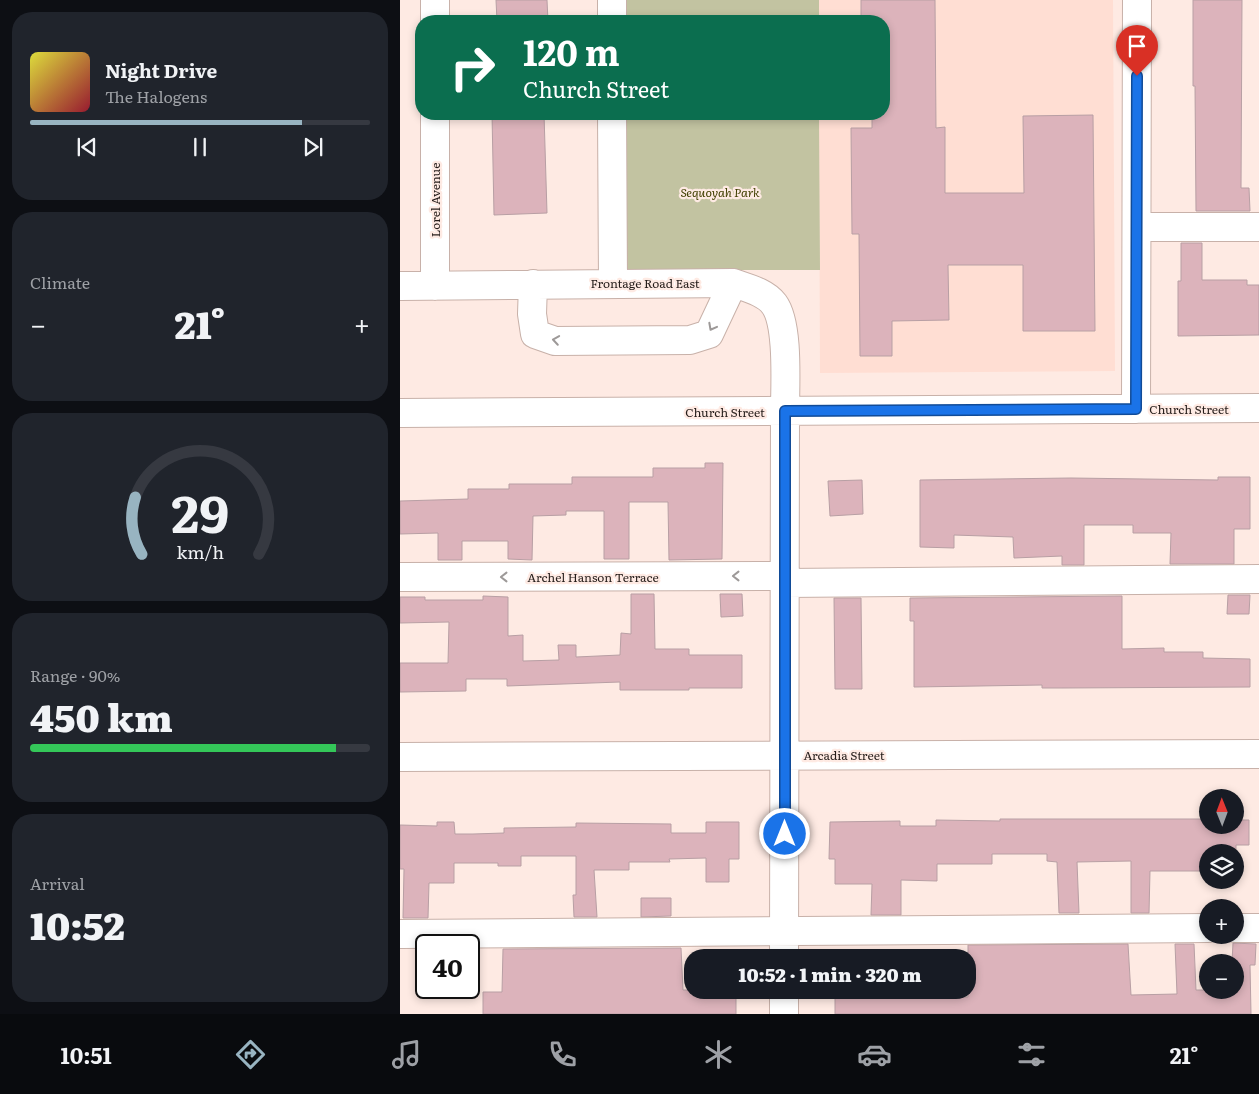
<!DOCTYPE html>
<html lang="en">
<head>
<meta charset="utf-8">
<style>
  :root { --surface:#171b24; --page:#20242c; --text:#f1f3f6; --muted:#9ea1a6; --line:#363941; --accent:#98b4c1 }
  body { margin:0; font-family:Literata,serif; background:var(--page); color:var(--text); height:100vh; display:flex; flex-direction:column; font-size:19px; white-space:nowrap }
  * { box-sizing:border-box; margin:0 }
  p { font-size:16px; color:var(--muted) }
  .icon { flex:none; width:28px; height:28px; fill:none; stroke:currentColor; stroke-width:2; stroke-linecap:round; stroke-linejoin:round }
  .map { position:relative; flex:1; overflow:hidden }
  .details { display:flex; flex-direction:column; gap:12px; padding:12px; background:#0d0f14; width:400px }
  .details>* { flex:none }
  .guide { position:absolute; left:15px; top:15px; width:475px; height:105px; border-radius:20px; box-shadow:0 2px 8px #0003; background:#0b6e4f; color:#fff; overflow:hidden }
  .needle { width:32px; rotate:359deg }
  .fabs { position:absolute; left:799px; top:789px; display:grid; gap:10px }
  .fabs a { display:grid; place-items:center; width:45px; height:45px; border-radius:50%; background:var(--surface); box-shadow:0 2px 8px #0003; font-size:25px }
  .speed { position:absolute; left:15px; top:934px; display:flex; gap:10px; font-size:25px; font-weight:700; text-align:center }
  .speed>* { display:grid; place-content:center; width:65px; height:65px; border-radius:50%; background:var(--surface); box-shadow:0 2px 8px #0003; line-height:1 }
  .speed .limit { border:2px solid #111; border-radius:8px; background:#fff; color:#111 }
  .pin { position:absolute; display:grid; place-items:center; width:42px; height:42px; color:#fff; margin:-51px -21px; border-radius:50% 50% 50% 0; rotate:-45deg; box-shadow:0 0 5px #0007 }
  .pin .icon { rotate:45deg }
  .me { position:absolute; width:55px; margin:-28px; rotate:0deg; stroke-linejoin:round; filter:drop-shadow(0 0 4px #0008) }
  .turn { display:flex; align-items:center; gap:18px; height:105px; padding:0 25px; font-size:22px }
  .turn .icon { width:65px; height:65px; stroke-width:2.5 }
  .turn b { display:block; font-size:35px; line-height:42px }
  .big { font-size:38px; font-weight:800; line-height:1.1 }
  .details .tile { flex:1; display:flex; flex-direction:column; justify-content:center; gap:8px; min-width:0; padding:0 18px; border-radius:20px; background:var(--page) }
  .details .dial { align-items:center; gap:0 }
  .dial svg { height:130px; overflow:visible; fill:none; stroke:var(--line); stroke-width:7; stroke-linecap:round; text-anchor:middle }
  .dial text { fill:var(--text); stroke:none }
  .song { display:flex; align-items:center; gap:15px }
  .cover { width:60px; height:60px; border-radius:8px; background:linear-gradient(135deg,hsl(60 70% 55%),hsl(350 70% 35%)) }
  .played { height:5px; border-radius:2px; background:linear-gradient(90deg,var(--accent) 80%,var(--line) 80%) }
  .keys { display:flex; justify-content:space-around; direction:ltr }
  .heat { display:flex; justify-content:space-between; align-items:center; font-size:28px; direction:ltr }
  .charge { height:8px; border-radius:4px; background:linear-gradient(90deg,#34c759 90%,var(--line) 0) }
  .trip { position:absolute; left:284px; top:949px; width:292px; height:50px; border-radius:20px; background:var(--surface); box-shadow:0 2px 8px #0003; font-weight:800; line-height:50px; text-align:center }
  .dock { display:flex; height:80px; justify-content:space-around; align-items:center; background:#090b0e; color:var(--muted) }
  .dock .icon { width:35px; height:35px }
  .dock .selected { color:var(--accent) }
  .dock b { font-size:22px; color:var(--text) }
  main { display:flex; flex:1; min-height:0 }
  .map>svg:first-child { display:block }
  .built { fill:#ffded3 }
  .green { fill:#c2c3a1 }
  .building { fill:#dcb3bb; stroke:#b89fa4 }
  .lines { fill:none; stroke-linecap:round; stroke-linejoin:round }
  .minor-casing { stroke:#c8b1a9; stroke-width:30 }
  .minor { stroke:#fff; stroke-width:28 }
  .oneway { stroke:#9d9998 }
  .route-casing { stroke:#114b97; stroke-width:12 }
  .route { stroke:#1a73e8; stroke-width:9 }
  .labels { text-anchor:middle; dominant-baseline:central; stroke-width:4.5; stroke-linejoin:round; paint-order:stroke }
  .park-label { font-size:12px; font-style:italic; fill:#403f00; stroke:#feeae3 }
  .street-label { font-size:12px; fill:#251d1a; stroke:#feeae3 }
</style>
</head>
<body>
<main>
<section class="details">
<div class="tile">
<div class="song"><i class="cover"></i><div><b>Night Drive</b><p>The Halogens</p></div></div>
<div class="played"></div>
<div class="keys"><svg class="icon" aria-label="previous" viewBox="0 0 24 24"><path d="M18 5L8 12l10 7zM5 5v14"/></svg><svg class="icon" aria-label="pause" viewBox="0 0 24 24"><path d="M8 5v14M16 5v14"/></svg><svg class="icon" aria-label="next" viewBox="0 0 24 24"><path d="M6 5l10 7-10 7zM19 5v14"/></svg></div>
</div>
<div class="tile"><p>Climate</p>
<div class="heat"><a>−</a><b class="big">21°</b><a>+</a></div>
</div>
<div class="tile dial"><svg viewBox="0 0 100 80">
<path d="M14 69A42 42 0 1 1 86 69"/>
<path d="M14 69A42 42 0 0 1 10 34" stroke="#98b4c1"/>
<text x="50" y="56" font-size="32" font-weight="700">29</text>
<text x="50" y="72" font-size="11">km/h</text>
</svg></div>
<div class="tile"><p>Range · 90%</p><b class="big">450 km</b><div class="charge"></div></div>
<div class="tile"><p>Arrival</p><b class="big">10:52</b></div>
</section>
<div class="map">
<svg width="859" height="1014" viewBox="0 0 859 1014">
  <rect width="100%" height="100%" fill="#feeae3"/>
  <path class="built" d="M419,0H713L715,371L420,373L419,114H484V21H419Z"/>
  <path class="green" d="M219,0H419V21H220Z
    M220,114H419L420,270H220Z"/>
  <path class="building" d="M96,0H147L148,21H97Z
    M461,0H535L536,128L545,127V193H624L623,116L693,115L695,331H623V265H548L549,320L492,321V356H460L459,234H452L451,128H472V114H484V21H461Z
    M793,0H842L841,188H849L850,211H796L795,86H793Z
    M92,114H144L147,213L94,215Z
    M781,243H802V280H847V285H859V335L778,336V281H781Z
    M305,463H323L322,559L269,560L268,502H229V559H204V511H166V515L133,516L132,560L108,559V541H62V560H38V533L0,534V501L68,499V489H109V484H172V477H253V468H305Z
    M818,477H850V529H834V564H770L771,533H733V525H684V565H662V556L614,558L613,537L554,535V548L520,547V480L671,478L818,480Z
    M462,480L463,514L430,516L428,481Z
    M231,594H254L255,649H289V655H342V688H289V690H220V682L107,686V679H66V691L0,692V663H48L49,622L0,623V597H25V600H83V596L108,597V636L123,635V661L159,660L158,645H176V657L220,655L221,633L231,634Z
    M320,594H342L343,616L321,617Z
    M828,595H850L849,614H827Z
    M722,596V649L764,648V652H803V658L850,659V687L662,688H642V685L514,687V621H510V598Z
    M434,598H461L462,689H435Z
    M600,819H806L808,825H835V820H849V845H836V858L835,852H808L806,871H750L749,913H731V861L677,862L679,913H659L657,862L647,861V854H592V864H537V881L501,880V915H471L472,884H435V859H429L430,822L500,821V826H536V820L600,821Z
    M37,822H54L55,834H73L104,833V828L176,827V823L271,824V833H306V822H339V859H329V882H306V858L269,859L270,862H229V870H194L197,917H174L173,895H176V856H121V866H98V863H54V883H29L28,918H3L4,869H0V825L37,826Z
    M241,898H271V916L241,917Z
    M833,943L856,944L855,965H850L851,1014H435V991L440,992V990H463V993L510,994V996L568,997V945L728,944L731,995L777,994L775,944H794L796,990H835V962H832Z
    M281,948L283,990H336V1014H83V992H102L103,949Z"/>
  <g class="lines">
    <g class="minor-casing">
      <path id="minor" d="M35,21V0
        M212,21V0
        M212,114L213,283
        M737,227H859
        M133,284L132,314L135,334L155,341L290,340L309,334L333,283
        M0,286L333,283C347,288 365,292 374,304C389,324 385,385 385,411L384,958
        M35,286V114
        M736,409L737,0
        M0,413L859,408
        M0,577L385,576
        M385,583L859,579
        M0,757L859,754
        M835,928H859
        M0,934L808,928
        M384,1014V990"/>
    </g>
    <use href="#minor" class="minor"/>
  </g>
  <defs><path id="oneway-chevron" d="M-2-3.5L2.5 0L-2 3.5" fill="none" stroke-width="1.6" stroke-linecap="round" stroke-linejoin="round" transform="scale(1.25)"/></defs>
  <g class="oneway">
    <use href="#oneway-chevron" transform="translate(312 327) rotate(118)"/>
    <use href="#oneway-chevron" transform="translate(156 340) rotate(-171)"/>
    <use href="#oneway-chevron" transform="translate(336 576) rotate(180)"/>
    <use href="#oneway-chevron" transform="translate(104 577) rotate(180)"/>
  </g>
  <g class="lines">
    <g class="route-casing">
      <path id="route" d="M385,834V411L736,409L737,76"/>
    </g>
    <use href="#route" class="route"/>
  </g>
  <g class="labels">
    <g class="park-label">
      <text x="320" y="192">Sequoyah Park</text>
    </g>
    <g class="street-label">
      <text transform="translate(35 200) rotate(-90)">Lorel Avenue</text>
      <text x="245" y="283">Frontage Road East</text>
      <text x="789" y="409">Church Street</text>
      <text x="325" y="412">Church Street</text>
      <text x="193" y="577">Archel Hanson Terrace</text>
      <text x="444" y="755">Arcadia Street</text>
    </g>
  </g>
</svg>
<div class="fabs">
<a><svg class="needle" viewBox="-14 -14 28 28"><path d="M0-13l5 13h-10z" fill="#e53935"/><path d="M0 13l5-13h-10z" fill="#9ea1a6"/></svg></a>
<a><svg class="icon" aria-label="layers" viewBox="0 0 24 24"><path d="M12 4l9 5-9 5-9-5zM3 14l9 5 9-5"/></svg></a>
<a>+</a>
<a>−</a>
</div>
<div class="speed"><div class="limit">40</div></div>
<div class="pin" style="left:737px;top:76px;background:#d93025"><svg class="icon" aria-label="arrive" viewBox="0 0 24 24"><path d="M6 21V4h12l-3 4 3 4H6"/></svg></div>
<svg class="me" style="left:385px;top:834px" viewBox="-20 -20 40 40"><circle r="17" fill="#1a73e8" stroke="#fff" stroke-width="3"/><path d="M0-11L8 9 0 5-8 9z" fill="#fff"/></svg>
<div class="trip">10:52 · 1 min · 320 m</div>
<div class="guide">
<div class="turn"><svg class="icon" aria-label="right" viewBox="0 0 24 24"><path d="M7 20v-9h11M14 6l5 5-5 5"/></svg><div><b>120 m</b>Church Street</div></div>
</div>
</div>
</main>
<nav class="dock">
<b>10:51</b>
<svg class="icon selected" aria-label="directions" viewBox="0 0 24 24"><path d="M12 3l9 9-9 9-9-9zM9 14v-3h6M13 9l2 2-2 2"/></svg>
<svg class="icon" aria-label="music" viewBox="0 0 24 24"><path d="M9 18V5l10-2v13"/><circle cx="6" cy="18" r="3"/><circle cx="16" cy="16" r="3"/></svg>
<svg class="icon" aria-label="phone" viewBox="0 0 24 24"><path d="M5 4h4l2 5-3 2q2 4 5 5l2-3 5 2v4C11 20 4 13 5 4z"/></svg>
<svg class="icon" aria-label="climate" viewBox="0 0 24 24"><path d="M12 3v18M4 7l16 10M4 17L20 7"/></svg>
<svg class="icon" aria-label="car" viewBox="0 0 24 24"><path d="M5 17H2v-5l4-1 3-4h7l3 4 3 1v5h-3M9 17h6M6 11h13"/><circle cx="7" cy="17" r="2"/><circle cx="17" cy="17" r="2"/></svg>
<svg class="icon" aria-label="filters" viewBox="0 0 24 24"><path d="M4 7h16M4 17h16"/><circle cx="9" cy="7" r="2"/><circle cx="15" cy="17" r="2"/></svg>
<b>21°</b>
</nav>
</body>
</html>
